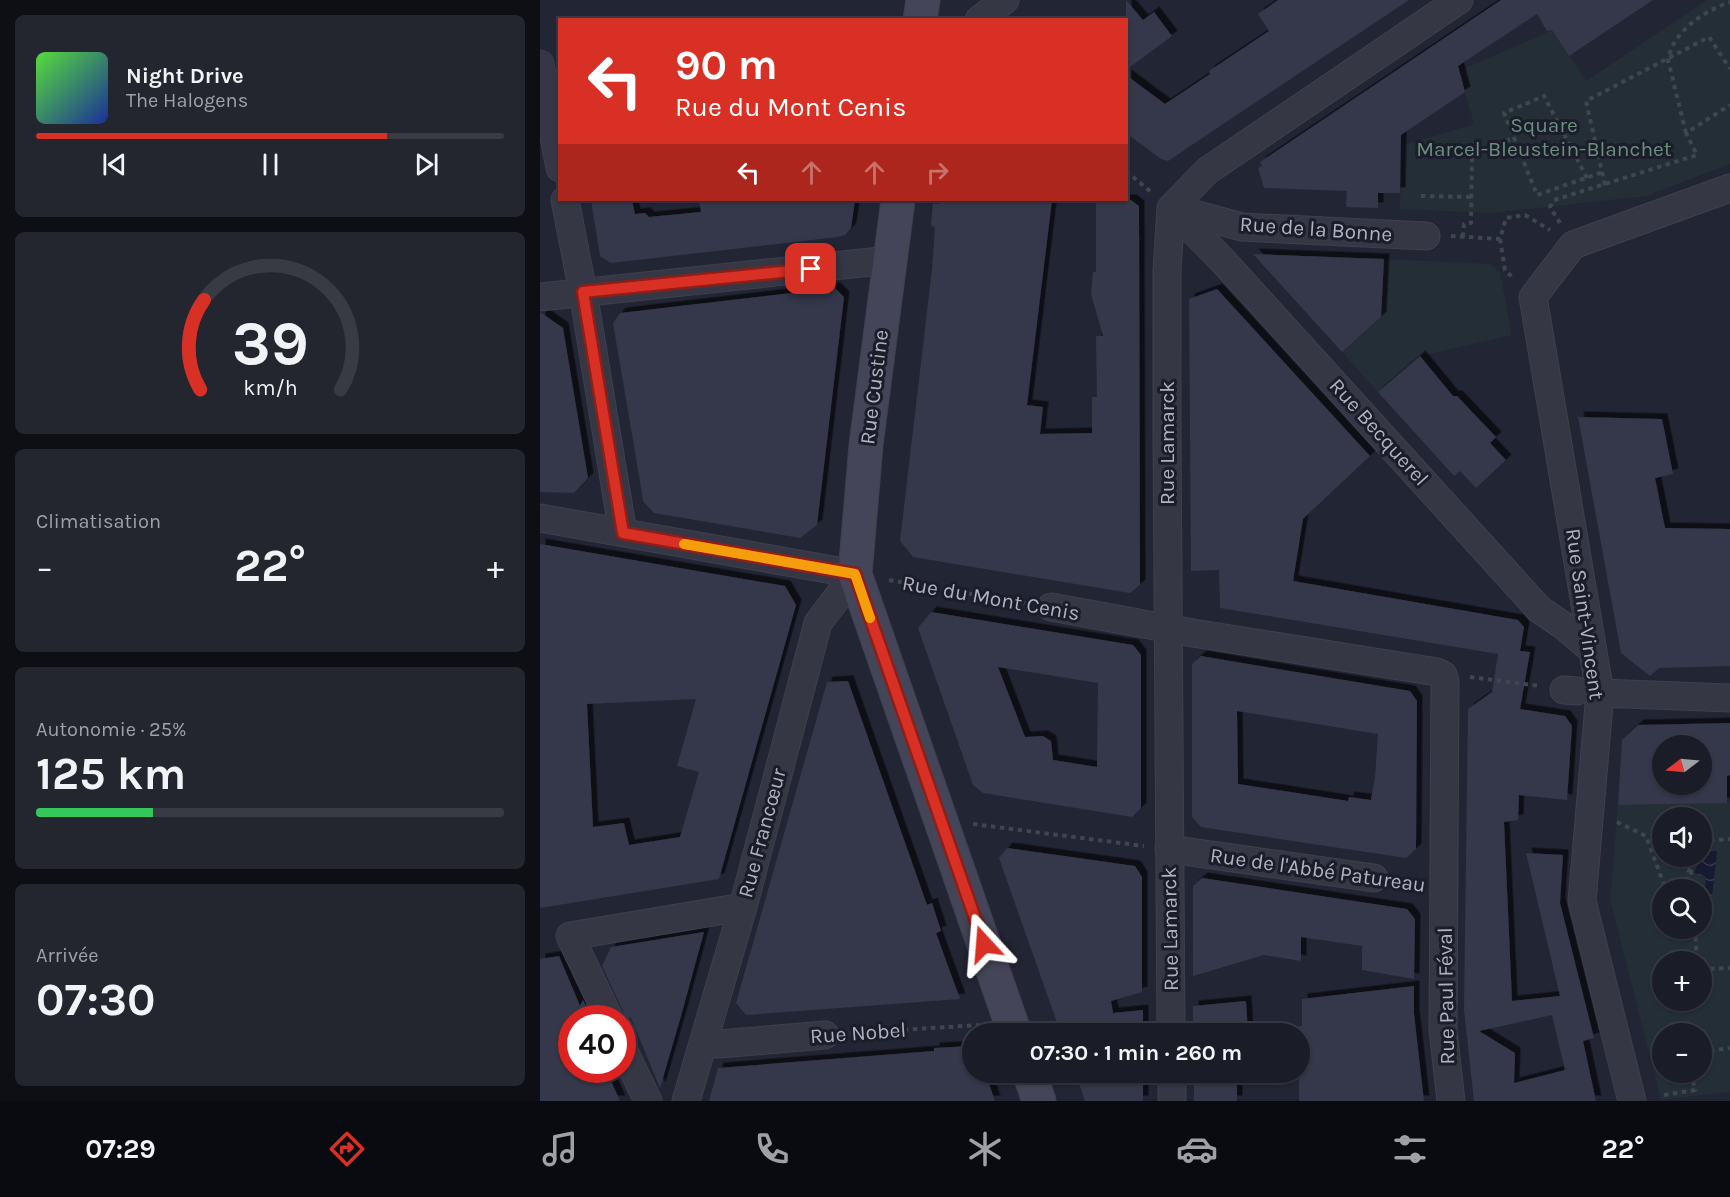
<!DOCTYPE html>
<html lang="fr">
<head>
<meta charset="utf-8">
<style>
  :root { --surface:#1a1c27; --page:#23252f; --text:#f1f3f6; --muted:#9fa1a7; --line:#383a44; --accent:#d93025 }
  body { margin:0; font-family:Karla,sans-serif; background:var(--page); color:var(--text); height:100vh; display:flex; flex-direction:column; font-size:22px; white-space:nowrap }
  * { box-sizing:border-box; margin:0 }
  p { font-size:20px; color:var(--muted) }
  .icon { flex:none; width:33px; height:33px; fill:none; stroke:currentColor; stroke-width:2; stroke-linecap:round; stroke-linejoin:round }
  .map { position:relative; flex:1; overflow:hidden }
  .side { display:flex; flex-direction:column; gap:15px; padding:15px; background:#0e0f15; width:540px }
  .side>* { flex:none }
  .hud { position:absolute; left:18px; top:18px; width:570px; height:183px; border-radius:0px; box-shadow:0 2px 4px #0004,0 0 0 2px var(--line); background:#d93025; color:#fff; overflow:hidden }
  .needle { width:39px; rotate:254deg }
  .fabs { position:absolute; left:1112px; top:735px; display:grid; gap:12px }
  .fabs a { display:grid; place-items:center; width:60px; height:60px; border-radius:50%; background:var(--surface); box-shadow:0 2px 4px #0004,0 0 0 2px var(--line); font-size:30px }
  .speed { position:absolute; left:18px; top:1005px; display:flex; gap:12px; font-size:30px; font-weight:700; text-align:center }
  .speed>* { display:grid; place-content:center; width:78px; height:78px; border-radius:50%; background:var(--surface); box-shadow:0 2px 4px #0004,0 0 0 2px var(--line); line-height:1 }
  .speed .limit { border:9px solid #d22; background:#fff; color:#111 }
  .pin { position:absolute; display:grid; place-items:center; width:51px; height:51px; color:#fff; margin:-26px; border-radius:12px; box-shadow:0 3px 9px #0006 }
  .me { position:absolute; width:66px; margin:-33px; rotate:341deg; stroke-linejoin:round; filter:drop-shadow(0 0 4px #0008) }
  .turn { display:flex; align-items:center; gap:21px; height:126px; padding:0 18px; font-size:27px }
  .turn .icon { width:78px; height:78px; stroke-width:2.5 }
  .turn b { display:block; font-size:42px; line-height:51px }
  .lanes { display:flex; align-items:center; height:57px; padding:0 18px; background:#0003; justify-content:center; gap:30px; direction:ltr }
  .lanes .off { opacity:.35 }
  .big { font-size:45px; font-weight:700; line-height:1.1 }
  .side .tile { flex:1; display:flex; flex-direction:column; justify-content:center; gap:9px; min-width:0; padding:0 21px; border-radius:9px; background:var(--page) }
  .side .dial { align-items:center; gap:0 }
  .dial svg { height:156px; overflow:visible; fill:none; stroke:var(--line); stroke-width:7; stroke-linecap:round; text-anchor:middle }
  .dial text { fill:var(--text); stroke:none }
  .song { display:flex; align-items:center; gap:18px }
  .cover { width:72px; height:72px; border-radius:9px; background:linear-gradient(135deg,hsl(110 70% 55%),hsl(230 70% 35%)) }
  .played { height:6px; border-radius:3px; background:linear-gradient(90deg,var(--accent) 75%,var(--line) 75%) }
  .keys { display:flex; justify-content:space-around; direction:ltr }
  .heat { display:flex; justify-content:space-between; align-items:center; font-size:33px; direction:ltr }
  .charge { height:9px; border-radius:4px; background:linear-gradient(90deg,#34c759 25%,var(--line) 0) }
  .trip { position:absolute; left:422px; top:1023px; width:348px; height:60px; border-radius:30px; background:var(--surface); box-shadow:0 2px 4px #0004,0 0 0 2px var(--line); font-weight:700; line-height:60px; text-align:center }
  .menu { display:flex; height:96px; justify-content:space-around; align-items:center; background:#0a0b10; color:var(--muted) }
  .menu .icon { width:42px; height:42px }
  .menu .selected { color:var(--accent) }
  .menu b { font-size:27px; color:var(--text) }
  main { display:flex; flex:1; min-height:0 }
  .map>svg:first-child { display:block }
  .green { fill:#242e36; fill-rule:evenodd }
  .water { fill:url(#water-waves) }
  .building { fill:#35374b; fill-rule:evenodd; filter:url(#shadow) }
  .lines { fill:none; stroke-linecap:round; stroke-linejoin:round }
  .street-casing { stroke:#3f404f; stroke-width:29 }
  .secondary-casing { stroke:#3f404f; stroke-width:35 }
  .path { stroke:#3c474e; stroke-width:4; stroke-dasharray:4.5 4.5; stroke-linecap:butt }
  .street { stroke:#353745; stroke-width:27 }
  .secondary { stroke:#444558; stroke-width:33 }
  .route-casing { stroke:#8d1f18; stroke-width:15 }
  .route { stroke:#d93025; stroke-width:10 }
  .slow { stroke:#f59e0b; stroke-width:10 }
  .labels { text-anchor:middle; dominant-baseline:central; stroke-width:6; stroke-linejoin:round; paint-order:stroke }
  .park-label { font-size:21px; fill:#6a8f7e; stroke:#1b1d2a }
  .street-label { font-size:21px; fill:#b0b1c2; stroke:#1b1d2a }
</style>
</head>
<body>
<main>
<section class="side">
<div class="tile">
<div class="song"><i class="cover"></i><div><b>Night Drive</b><p>The Halogens</p></div></div>
<div class="played"></div>
<div class="keys"><svg class="icon" aria-label="previous" viewBox="0 0 24 24"><path d="M18 5L8 12l10 7zM5 5v14"/></svg><svg class="icon" aria-label="pause" viewBox="0 0 24 24"><path d="M8 5v14M16 5v14"/></svg><svg class="icon" aria-label="next" viewBox="0 0 24 24"><path d="M6 5l10 7-10 7zM19 5v14"/></svg></div>
</div>
<div class="tile dial"><svg viewBox="0 0 100 80">
<path d="M14 69A42 42 0 1 1 86 69"/>
<path d="M14 69A42 42 0 0 1 16 23" stroke="#d93025"/>
<text x="50" y="56" font-size="32" font-weight="700">39</text>
<text x="50" y="72" font-size="11">km/h</text>
</svg></div>
<div class="tile"><p>Climatisation</p>
<div class="heat"><a>−</a><b class="big">22°</b><a>+</a></div>
</div>
<div class="tile"><p>Autonomie · 25%</p><b class="big">125 km</b><div class="charge"></div></div>
<div class="tile"><p>Arrivée</p><b class="big">07:30</b></div>
</section>
<div class="map">
<svg width="1190" height="1101" viewBox="0 0 1190 1101">
  <defs>
    <pattern id="water-waves" width="16" height="10" patternUnits="userSpaceOnUse" patternTransform="scale(1.5)"><rect width="16" height="10" fill="#171a30"/><path d="M0 5q4-4 8 0t8 0" fill="none" stroke="#36394c"/></pattern>
    <filter id="shadow"><feDropShadow dx="5.5" dy="-5.5" stdDeviation="0" flood-color="#0009"/></filter>
  </defs>
  <rect width="100%" height="100%" fill="#222534"/>
  <path class="green" d="M1167,0H1190V164L1106,196L951,213L860,209L861,146L934,124L919,71L1012,30L1046,81Z
    M844,259L951,264L960,272L972,335L880,356L838,392L802,352L841,317Z
    M1190,803V1092L1121,1100L1070,899L1078,805ZM1122,818H1161V856H1122ZM1122,890H1161V928H1122ZM1122,962H1161V1000H1122ZM1122,1034H1161V1072H1122Z"/>
  <path class="water" d="M1162,849L1177,851L1171,906L1163,905L1166,877L1154,873L1161,856Z"/>
  <path class="building" d="M586,0L603,20L614,12L632,36L586,70Z
    M738,0H869L628,161L621,159L586,133V75L625,104L670,74L669,71L729,31L718,14Z
    M961,0H1113L1029,56L1012,30L1007,31L997,14L918,66L925,92L861,135L860,193H838V208L806,207L807,191L724,188L718,168L722,166L720,162Z
    M51,200H92L95,214L105,213L109,217L161,212L159,200H315L311,228L305,235L298,237L71,263L60,256Z
    M399,200H512L487,405L503,407L500,434L552,433V397H557L556,336H563L551,294L553,272H556V200H591L599,206L600,585L590,593L373,557L360,541L392,269L395,227L391,226L393,203L399,204Z
    M713,254L844,259L841,317L802,352Z
    M295,288L304,297L277,525L260,538L114,513L103,501L97,464L73,323L80,313Z
    M677,289L830,456L763,519L753,581L978,620L984,627L980,651L990,652L980,709L1025,716L1032,726L1027,800L979,795L978,820L964,822L972,1001L1020,996L986,853L1023,855L1020,903L1054,1038L1043,1041L1056,1101H934L924,1010L928,709L952,692L958,654L680,608L679,570L651,571L649,299ZM1012,1015L1025,1070L974,1083L975,1053L939,1031Z
    M0,312L23,328L48,478L34,493L0,492Z
    M880,356L913,396H917L956,437L950,443L966,460L936,488L920,471L914,476L838,392Z
    M1038,417L1122,419L1133,474L1115,478L1125,528L1190,529V666L1119,668L1110,676L1081,653Z
    M0,544L245,586L256,605L179,879L0,908ZM156,699L137,766L159,772L140,837L89,845L84,823L53,827L47,704Z
    M391,612L593,645L601,655V808L592,817L443,793L433,785L378,628ZM458,667L558,683L557,767L513,760L511,741L503,736L485,737Z
    M661,656L870,691L877,701L876,849L866,858L661,827L652,817V664ZM697,711L838,734L835,777L831,800L809,797L808,801L698,784Z
    M308,681L387,905L392,903L401,931L396,933L420,999L206,1015L196,1003L287,682Z
    M1190,723V775L1187,776V803L1078,805L1082,740L1098,725ZM1122,746H1161V784H1122Z
    M467,848L595,866L602,877V992L571,1001L573,1013L603,1010V1034H521L459,858Z
    M662,878L867,909L875,919L874,979L822,970V946L761,937V961L724,955L653,976V886Z
    M164,932L141,1016L120,1088L91,1018H85L83,1011L62,966L71,947Z
    M19,956L40,1006L43,1000L52,1018H32V1070H66L80,1101H0V959Z
    M874,986V1014L884,1101H759V1026H762V999Z
    M706,1001L708,1034H653V1006Z
    M432,1046V1072H445L455,1101H169L178,1068L394,1051V1048Z
    M535,1072H603V1101H545Z
    M697,1072V1101H654V1072Z"/>
  <g class="lines">
    <g class="street-casing">
      <path id="street" d="M439,20L465,0
        M0,64L20,168
        M25,200L43,292L83,533
        M631,208L684,262L999,609L1025,627L1052,650
        M632,208L702,227L886,236
        M0,297L350,260
        M0,518L315,574L278,623L203,907L146,1101
        M511,607L653,633L897,672L903,675L905,681L903,1030L911,1101
        M1024,690L1037,691
        M1060,693L1190,698
        M629,849L834,878
        M69,1018L30,936L203,907
        M631,1034L627,431V271L631,208L667,171L919,0
        M163,1043L179,1044L285,1035
        M82,1047L108,1101
        M632,1072V1101
        M1092,1101L1042,901L1060,693L993,297L1033,245L1190,188"/>
    </g>
    <g class="secondary-casing">
      <path id="secondary" d="M380,20L383,0
        M358,200L326,445L315,574L475,1034
        M489,1072L499,1101"/>
    </g>
    <path class="path" d="M1146,133L1128,60C1133,31 1164,11 1190,2
      M586,171L611,192
      M1047,178L1004,96L964,113L997,195L1063,172
      M1065,185L1046,101L1169,37L1190,69
      M881,196L931,197
      M1020,223L1010,207L1014,200L1157,155L1146,133L1190,105
      M911,236L960,239L966,218L985,215L1010,230
      M923,237L924,224L931,223L932,153L974,138
      M960,239L965,270L974,279
      M349,580L486,603
      M930,677L1000,686
      M1077,822L1106,836L1126,890
      M433,824L604,846
      M1161,841L1190,839
      M1151,870L1152,890
      M861,881L877,884
      M1144,890L1153,856
      M1131,928L1132,932L1133,928
      M1155,928L1157,962
      M1161,969L1190,968
      M310,1033L440,1025
      M1161,1052L1190,1048
      M1124,1095L1155,1090L1151,1072"/>
    <use href="#street" class="street"/>
    <use href="#secondary" class="secondary"/>
  </g>
  <g class="lines">
    <g class="route-casing">
      <path id="route" d="M271,269L43,292L83,533L315,574L444,944"/>
    </g>
    <use href="#route" class="route"/>
    <path class="slow" d="M144,544L315,574L330,618"/>
  </g>
  <g class="labels">
    <g class="park-label">
      <text x="1004" y="125">Square<tspan x="1004" dy="24">Marcel-Bleustein-Blanchet</tspan></text>
    </g>
    <g class="street-label">
      <text transform="translate(776 229) rotate(4)">Rue de la Bonne</text>
      <text transform="translate(334 387) rotate(-83)">Rue Custine</text>
      <text transform="translate(839 432) rotate(48)">Rue Becquerel</text>
      <text transform="translate(627 443) rotate(-90)">Rue Lamarck</text>
      <text transform="translate(451 598) rotate(10)">Rue du Mont Cenis</text>
      <text transform="translate(1045 614) rotate(82)">Rue Saint-Vincent</text>
      <text transform="translate(222 833) rotate(-75)">Rue Francœur</text>
      <text transform="translate(778 870) rotate(8)">Rue de l'Abbé Patureau</text>
      <text transform="translate(630 929) rotate(-91)">Rue Lamarck</text>
      <text transform="translate(906 996) rotate(-91)">Rue Paul Féval</text>
      <text transform="translate(318 1033) rotate(-4)">Rue Nobel</text>
    </g>
  </g>
</svg>
<div class="fabs">
<a><svg class="needle" viewBox="-14 -14 28 28"><path d="M0-13l5 13h-10z" fill="#e53935"/><path d="M0 13l5-13h-10z" fill="#9fa1a7"/></svg></a>
<a><svg class="icon" aria-label="sound" viewBox="0 0 24 24"><path d="M4 9h4l5-4v14l-5-4H4zM17 9q2 3 0 6"/></svg></a>
<a><svg class="icon" aria-label="search" viewBox="0 0 24 24"><circle cx="10" cy="10" r="6"/><path d="M15 15l6 6"/></svg></a>
<a>+</a>
<a>−</a>
</div>
<div class="speed"><div class="limit">40</div></div>
<div class="pin" style="left:271px;top:269px;background:#d93025"><svg class="icon" aria-label="arrive" viewBox="0 0 24 24"><path d="M6 21V4h12l-3 4 3 4H6"/></svg></div>
<svg class="me" style="left:444px;top:944px" viewBox="-20 -20 40 40"><path d="M0-17L14 15 0 8-14 15z" fill="#d93025" stroke="#fff" stroke-width="4"/></svg>
<div class="trip">07:30 · 1 min · 260 m</div>
<div class="hud">
<div class="turn"><svg class="icon" aria-label="left" viewBox="0 0 24 24"><path d="M17 20v-9H6M10 6l-5 5 5 5"/></svg><div><b>90 m</b>Rue du Mont Cenis</div></div>
<div class="lanes"><svg class="icon" aria-label="left" viewBox="0 0 24 24"><path d="M17 20v-9H6M10 6l-5 5 5 5"/></svg><svg class="icon off" aria-label="ahead" viewBox="0 0 24 24"><path d="M12 20V5M6 11l6-6 6 6"/></svg><svg class="icon off" aria-label="ahead" viewBox="0 0 24 24"><path d="M12 20V5M6 11l6-6 6 6"/></svg><svg class="icon off" aria-label="right" viewBox="0 0 24 24"><path d="M7 20v-9h11M14 6l5 5-5 5"/></svg></div>
</div>
</div>
</main>
<nav class="menu">
<b>07:29</b>
<svg class="icon selected" aria-label="directions" viewBox="0 0 24 24"><path d="M12 3l9 9-9 9-9-9zM9 14v-3h6M13 9l2 2-2 2"/></svg>
<svg class="icon" aria-label="music" viewBox="0 0 24 24"><path d="M9 18V5l10-2v13"/><circle cx="6" cy="18" r="3"/><circle cx="16" cy="16" r="3"/></svg>
<svg class="icon" aria-label="phone" viewBox="0 0 24 24"><path d="M5 4h4l2 5-3 2q2 4 5 5l2-3 5 2v4C11 20 4 13 5 4z"/></svg>
<svg class="icon" aria-label="climate" viewBox="0 0 24 24"><path d="M12 3v18M4 7l16 10M4 17L20 7"/></svg>
<svg class="icon" aria-label="car" viewBox="0 0 24 24"><path d="M5 17H2v-5l4-1 3-4h7l3 4 3 1v5h-3M9 17h6M6 11h13"/><circle cx="7" cy="17" r="2"/><circle cx="17" cy="17" r="2"/></svg>
<svg class="icon" aria-label="filters" viewBox="0 0 24 24"><path d="M4 7h16M4 17h16"/><circle cx="9" cy="7" r="2"/><circle cx="15" cy="17" r="2"/></svg>
<b>22°</b>
</nav>
</body>
</html>
